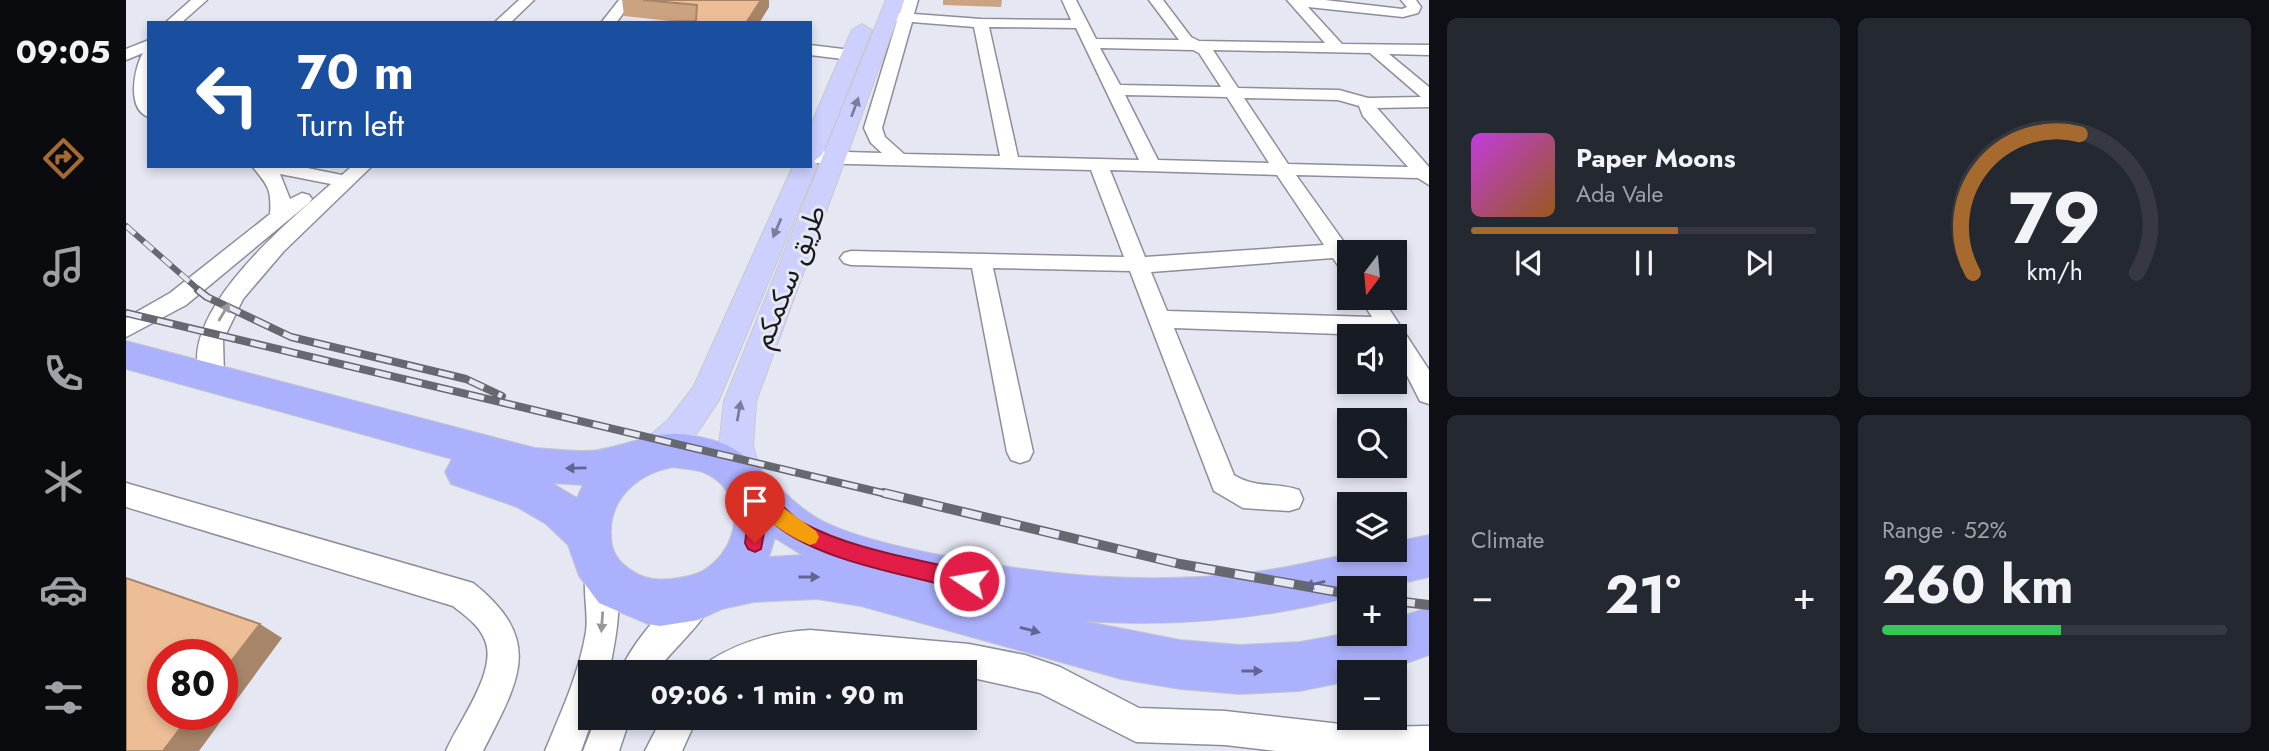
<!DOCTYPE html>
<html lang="en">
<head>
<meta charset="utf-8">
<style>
  :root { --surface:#171b24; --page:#242831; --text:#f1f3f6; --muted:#9ea1a6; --line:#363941; --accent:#a76a2e }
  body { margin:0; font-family:Jost,"Noto Sans Arabic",sans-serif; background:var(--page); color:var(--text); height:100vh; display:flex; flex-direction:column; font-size:26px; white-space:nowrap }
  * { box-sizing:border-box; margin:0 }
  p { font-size:23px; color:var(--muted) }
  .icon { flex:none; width:38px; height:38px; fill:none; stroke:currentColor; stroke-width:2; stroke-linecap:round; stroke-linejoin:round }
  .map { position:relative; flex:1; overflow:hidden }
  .details { display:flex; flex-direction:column; gap:18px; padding:18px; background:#0d0f14; width:840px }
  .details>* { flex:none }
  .guide { position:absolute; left:21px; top:21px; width:665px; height:147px; border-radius:0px; box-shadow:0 4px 10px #0003; background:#1a4fa0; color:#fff; overflow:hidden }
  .needle { width:46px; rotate:196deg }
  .fabs { position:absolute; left:1211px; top:240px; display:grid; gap:14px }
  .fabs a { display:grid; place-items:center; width:70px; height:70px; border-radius:0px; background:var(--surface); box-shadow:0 4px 10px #0003; font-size:35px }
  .speed { position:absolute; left:21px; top:639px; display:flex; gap:14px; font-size:35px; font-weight:700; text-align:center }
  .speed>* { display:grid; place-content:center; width:91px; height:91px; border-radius:50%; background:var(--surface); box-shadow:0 4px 10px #0003; line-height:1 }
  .speed .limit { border:10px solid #d22; background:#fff; color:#111 }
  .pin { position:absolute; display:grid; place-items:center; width:60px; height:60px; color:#fff; margin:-72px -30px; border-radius:50% 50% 50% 0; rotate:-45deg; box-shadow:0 0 7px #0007 }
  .pin .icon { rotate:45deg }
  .me { position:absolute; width:77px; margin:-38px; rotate:282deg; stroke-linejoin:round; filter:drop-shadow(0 0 5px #0008) }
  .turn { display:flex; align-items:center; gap:24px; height:147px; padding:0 35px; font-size:32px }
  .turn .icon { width:91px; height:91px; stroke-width:2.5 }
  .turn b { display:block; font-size:49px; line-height:60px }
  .big { font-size:52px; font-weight:700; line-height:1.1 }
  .details .tile { flex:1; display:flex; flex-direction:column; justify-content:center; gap:10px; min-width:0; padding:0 24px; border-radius:10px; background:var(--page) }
  .details .dial { align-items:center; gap:0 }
  .dial svg { height:182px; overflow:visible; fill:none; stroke:var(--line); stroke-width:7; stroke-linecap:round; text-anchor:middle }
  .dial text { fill:var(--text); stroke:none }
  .song { display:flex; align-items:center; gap:21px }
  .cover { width:84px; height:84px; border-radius:10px; background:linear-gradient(135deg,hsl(290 70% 55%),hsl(30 70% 35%)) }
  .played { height:7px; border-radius:4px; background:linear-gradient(90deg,var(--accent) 60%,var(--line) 60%) }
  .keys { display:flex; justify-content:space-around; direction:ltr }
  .heat { display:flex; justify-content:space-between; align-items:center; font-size:38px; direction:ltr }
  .charge { height:10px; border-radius:5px; background:linear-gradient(90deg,#34c759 52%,var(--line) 0) }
  .details .tiles { flex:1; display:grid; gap:18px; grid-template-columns:repeat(2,1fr) }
  .trip { position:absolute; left:452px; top:660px; width:399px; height:70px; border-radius:0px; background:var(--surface); box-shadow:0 4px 10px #0003; font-weight:700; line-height:70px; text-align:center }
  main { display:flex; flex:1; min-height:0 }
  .tabs { display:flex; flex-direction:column; width:126px; justify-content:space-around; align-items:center; background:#090b0e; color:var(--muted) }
  .tabs .icon { width:49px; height:49px }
  .tabs .current { color:var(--accent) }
  .tabs b { font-size:32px; color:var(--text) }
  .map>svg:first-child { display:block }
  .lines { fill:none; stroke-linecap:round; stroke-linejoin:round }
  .minor-casing { stroke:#8c8e9a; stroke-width:3 }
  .major-casing { stroke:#c8c8c9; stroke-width:2 }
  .highway-casing { stroke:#c8c8c9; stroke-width:2 }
  .minor { fill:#fff; fill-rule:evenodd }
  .major { fill:#cdd0fe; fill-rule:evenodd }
  .highway { fill:#acb1fd; fill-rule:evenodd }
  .rail-far2-casing { stroke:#66686f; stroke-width:6 }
  .rail-far1-casing { stroke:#66686f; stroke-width:8 }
  .rail-casing { stroke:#66686f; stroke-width:10 }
  .rail-far2 { stroke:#e5e7f3; stroke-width:4.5; stroke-dasharray:12; stroke-linecap:butt }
  .rail-far1 { stroke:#e5e7f3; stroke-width:5; stroke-dasharray:16; stroke-linecap:butt }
  .rail { stroke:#e5e7f3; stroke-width:7; stroke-dasharray:20; stroke-linecap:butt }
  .wall { fill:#cca381 }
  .shaded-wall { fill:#a68569 }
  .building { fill:#edbe96; stroke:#a68569; stroke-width:2 }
  .oneway { fill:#7c7e99 }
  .oneway2 { fill:#979899 }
  .oneway3 { fill:#62658d }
  .route { fill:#e11d48; stroke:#92132f; stroke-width:2 }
  .slow { fill:#f59e0b }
  .labels { text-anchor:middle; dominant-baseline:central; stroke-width:6; stroke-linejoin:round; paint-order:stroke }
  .street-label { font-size:28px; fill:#18191d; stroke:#e5e7f3 }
</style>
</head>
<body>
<main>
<nav class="tabs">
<b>09:05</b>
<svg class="icon current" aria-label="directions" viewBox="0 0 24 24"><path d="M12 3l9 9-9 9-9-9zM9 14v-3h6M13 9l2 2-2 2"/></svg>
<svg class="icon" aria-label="music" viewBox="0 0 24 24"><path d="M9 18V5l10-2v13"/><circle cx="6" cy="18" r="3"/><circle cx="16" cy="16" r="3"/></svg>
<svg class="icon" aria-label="phone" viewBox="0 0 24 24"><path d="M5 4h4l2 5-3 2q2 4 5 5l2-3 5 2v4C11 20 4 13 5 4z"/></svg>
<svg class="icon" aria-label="climate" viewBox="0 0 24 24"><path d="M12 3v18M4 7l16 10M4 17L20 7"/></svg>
<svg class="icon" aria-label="car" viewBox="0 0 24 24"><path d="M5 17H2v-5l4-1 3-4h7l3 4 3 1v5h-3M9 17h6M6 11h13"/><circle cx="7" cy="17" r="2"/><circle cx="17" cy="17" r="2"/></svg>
<svg class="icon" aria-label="filters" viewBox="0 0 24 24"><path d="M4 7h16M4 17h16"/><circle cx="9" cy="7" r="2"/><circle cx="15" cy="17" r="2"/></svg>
</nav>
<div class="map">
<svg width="1303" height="751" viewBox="0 0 1303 751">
  <rect width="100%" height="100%" fill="#e5e7f3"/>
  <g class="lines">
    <g class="minor-casing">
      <path id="minor" d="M65,0H81L55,23H39Z
        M393,0H408L384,23H368Z
        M493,0H507L490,23H475Z
        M778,0H792L788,14L855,19L945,20L936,0H950L970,39L1053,40L1023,0H1037L1065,37L1073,41L1199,43L1161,0H1199L1276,9L1281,7L1275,0H1290L1295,7L1292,13L1277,17L1182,7L1216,44L1303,45V55L1263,54L1303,87V107L1251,108L1303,167V185L1292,178L1170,175L1225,252L1223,272L1215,270L1207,258L1025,272L1041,311L1246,317L1234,298H1256L1303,370V404L1294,401L1269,352V336L1048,328L1108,475C1130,489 1150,482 1173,490L1177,499L1173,508L1163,511L1117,508L1088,491L1004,271L867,268L907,452L903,460L894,463L885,460L881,452L846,268L725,265L718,263L714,258L718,253L725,251L998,257L965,170L684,163V151L756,153L745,143L738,128L771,21L757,19L755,16L762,12L774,13ZM786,22L848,27L874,156L778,154L759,137L756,128ZM863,27L950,28L1013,160L892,157ZM974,48L1067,50L1073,53L1095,87L994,85ZM1087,50L1244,53L1295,97L1242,98L1213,90L1112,88ZM999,95L1101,97L1143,163L1032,160ZM1118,98L1212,100L1233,106L1237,116L1282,167L1162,164ZM984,170L1151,175L1198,245L1019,257Z
        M23,40L21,51L23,50V117C0,110 8,68 17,53L0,60V49Z
        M684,45L725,50L733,55L725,60L684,55Z
        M126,166H171L216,175L226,166H246L158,251L117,299L97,340L98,377L95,384L86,387L77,384C43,319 163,221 205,184L154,174L164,199L176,193L183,195L186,199L183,203L60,305L0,337V318L44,293L144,214C146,188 141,185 126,166Z
        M0,483L347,583C420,641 392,681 357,751H320C332,722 374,669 358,638C352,624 338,615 327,606L0,507Z
        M474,558L485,562C499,595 490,638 483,672H464V718H467L455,751H419C435,712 453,674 460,632C463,609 454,584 463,562Z
        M571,586L582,590L586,601C576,626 546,649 530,672H494C505,645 543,597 571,586Z
        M684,630L843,644L899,655L934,667L1013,708L1099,711L1241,727L1303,726V751H1150L1099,745L1010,742L914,693L838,676V672H795L684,662L650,666L628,672H581L585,660C616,641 648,632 684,630Z
        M470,718H504L493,751H457Z
        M536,718H571L556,751H519Z"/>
    </g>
    <g class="major-casing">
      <path id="major" d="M760,0H778L630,401L627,446L636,478L630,489L618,493L606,489L593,446L598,401Z
        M736,24L746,30L696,155L688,161L691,166L592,402L566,440L537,465L525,470L513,465L508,455L513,445L542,420L568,386L667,166H684V127L726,30Z"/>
    </g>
    <g class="highway-casing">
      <path id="highway" d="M0,341L409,448C429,449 453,453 472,450C497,446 520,435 545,434C557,433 574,437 586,440C628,450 653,496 691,518C730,541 817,556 864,564C952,579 1040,583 1128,572C1176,567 1221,550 1269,550V542L1303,535V577L1255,588H1223V597C1135,620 1048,627 957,621L1054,640L1114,645L1174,642L1223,633L1269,634V619L1303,607V655L1256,672H1223V681L1174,691L1114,694L1054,689L995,679L735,606L691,599L628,602L596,609L572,620L534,626L522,624L473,603L453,576L442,545L420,524L391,507L325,484L319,472L326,459L0,369ZM547,467C557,469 570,469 579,473C618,490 616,540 585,565C574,575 560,577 545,579C525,581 512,577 497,564C488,555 485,547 485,535C483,498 513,473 547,467ZM426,483L457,485L451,498ZM649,538L676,555L643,557Z"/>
    </g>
    <use href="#minor" class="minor"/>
    <use href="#major" class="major"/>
    <use href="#highway" class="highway"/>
    <g class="rail-far2-casing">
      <path id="rail-far2" d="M0,226L74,291"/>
    </g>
    <g class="rail-far1-casing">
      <path id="rail-far1" d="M72,290L81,297L165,337L340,379L376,396
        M0,313L765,495"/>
    </g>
    <g class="rail-casing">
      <path id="rail" d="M758,493L1054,564L1223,594
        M1269,601L1303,605"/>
    </g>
    <use href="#rail-far2" class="rail-far2"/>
    <use href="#rail-far1" class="rail-far1"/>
    <use href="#rail" class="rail"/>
  </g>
  <path class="wall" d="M496,0H643V7L633,23H475L545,21L498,16Z
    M817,0H876L875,7L817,5Z"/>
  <path class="shaded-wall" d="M635,0H643V7L633,23H620Z
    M134,624L156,638L73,751H37L65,714H96V673Z"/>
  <path class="building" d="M517,0H635L620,23H475L570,21L571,5Z
    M0,578L134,624L96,673V654H37V714H65L37,751H0Z"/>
  <defs><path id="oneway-solid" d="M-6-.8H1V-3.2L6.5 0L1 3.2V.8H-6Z" transform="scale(1.75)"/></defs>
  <g class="oneway">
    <use href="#oneway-solid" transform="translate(729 107) rotate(-70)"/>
    <use href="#oneway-solid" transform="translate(651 228) rotate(113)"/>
    <use href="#oneway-solid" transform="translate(613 411) rotate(-80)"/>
  </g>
  <g class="oneway2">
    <use href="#oneway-solid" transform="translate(98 312) rotate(-59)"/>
    <use href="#oneway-solid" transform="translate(476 622) rotate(94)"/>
  </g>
  <g class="oneway3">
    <use href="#oneway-solid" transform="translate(450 468) rotate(179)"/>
    <use href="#oneway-solid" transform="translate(683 577)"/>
    <use href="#oneway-solid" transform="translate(1189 584) rotate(166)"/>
    <use href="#oneway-solid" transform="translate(904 630) rotate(15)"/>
    <use href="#oneway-solid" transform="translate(1126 671)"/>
  </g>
  <path class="route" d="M624,478C642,485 657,512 677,523C727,550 788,558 843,572L850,575L852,581L850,588L843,591C784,575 684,561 641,517L635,549L629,552L622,549L619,543L623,513L615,486L617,480Z"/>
  <path class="slow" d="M635,492L690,531L693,537L690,543L684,545C665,538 635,519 626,500L629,494Z"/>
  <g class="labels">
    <g class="street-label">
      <text transform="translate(663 276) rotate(-68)">طريق سكمكم</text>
    </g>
  </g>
</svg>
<div class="fabs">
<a><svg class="needle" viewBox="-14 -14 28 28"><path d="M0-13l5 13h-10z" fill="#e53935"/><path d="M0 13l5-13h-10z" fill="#9ea1a6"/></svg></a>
<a><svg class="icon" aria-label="sound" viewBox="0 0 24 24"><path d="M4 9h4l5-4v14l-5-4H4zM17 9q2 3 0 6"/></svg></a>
<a><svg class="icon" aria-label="search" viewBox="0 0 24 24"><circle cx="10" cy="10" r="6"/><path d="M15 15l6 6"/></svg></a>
<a><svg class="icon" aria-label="layers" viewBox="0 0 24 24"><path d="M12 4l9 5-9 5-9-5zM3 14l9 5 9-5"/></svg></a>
<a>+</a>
<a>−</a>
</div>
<div class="speed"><div class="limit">80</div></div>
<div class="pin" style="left:629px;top:543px;background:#d93025"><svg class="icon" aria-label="arrive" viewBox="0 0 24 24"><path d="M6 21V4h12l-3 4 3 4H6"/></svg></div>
<svg class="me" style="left:843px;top:581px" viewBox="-20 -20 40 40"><circle r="17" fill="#e11d48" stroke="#fff" stroke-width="3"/><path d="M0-11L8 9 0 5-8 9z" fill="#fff"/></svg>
<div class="trip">09:06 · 1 min · 90 m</div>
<div class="guide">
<div class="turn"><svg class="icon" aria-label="left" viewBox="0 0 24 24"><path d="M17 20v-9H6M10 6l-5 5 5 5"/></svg><div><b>70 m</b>Turn left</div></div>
</div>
</div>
<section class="details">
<div class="tiles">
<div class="tile">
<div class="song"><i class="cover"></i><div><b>Paper Moons</b><p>Ada Vale</p></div></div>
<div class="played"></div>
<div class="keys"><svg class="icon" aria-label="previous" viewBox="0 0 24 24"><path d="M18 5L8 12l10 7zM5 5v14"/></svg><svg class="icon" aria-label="pause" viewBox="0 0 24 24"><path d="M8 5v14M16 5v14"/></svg><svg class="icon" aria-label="next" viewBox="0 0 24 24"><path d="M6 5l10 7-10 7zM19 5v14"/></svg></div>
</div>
<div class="tile dial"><svg viewBox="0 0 100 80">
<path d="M14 69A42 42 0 1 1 86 69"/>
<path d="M14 69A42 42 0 0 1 61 8" stroke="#a76a2e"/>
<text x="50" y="56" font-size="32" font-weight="700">79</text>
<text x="50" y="72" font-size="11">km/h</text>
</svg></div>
<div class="tile"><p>Climate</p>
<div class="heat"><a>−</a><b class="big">21°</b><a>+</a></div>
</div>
<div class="tile"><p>Range · 52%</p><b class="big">260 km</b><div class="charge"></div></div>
</div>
</section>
</main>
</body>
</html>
